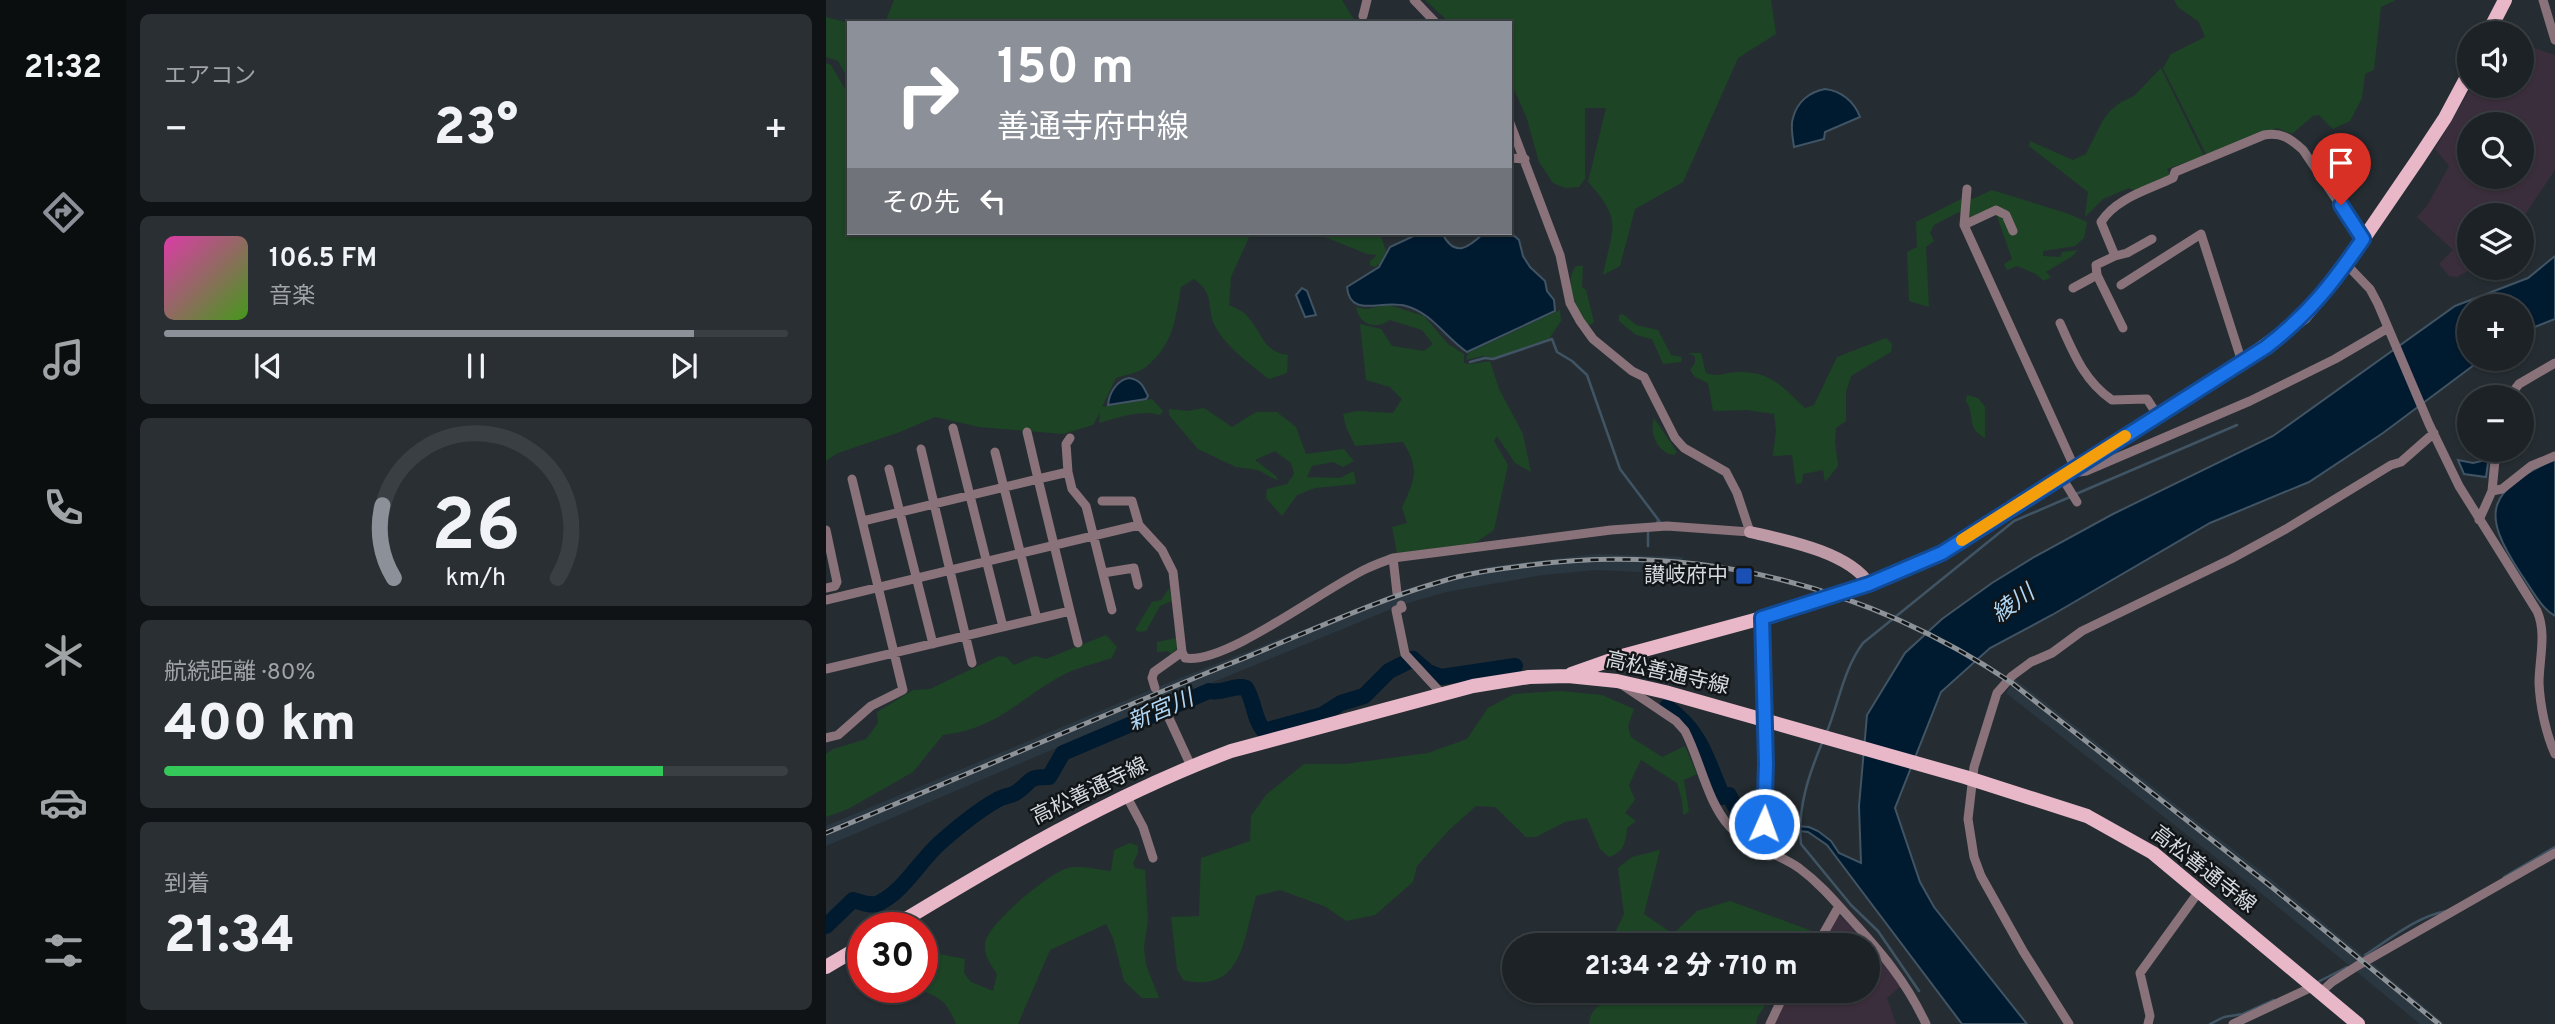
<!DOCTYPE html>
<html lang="ja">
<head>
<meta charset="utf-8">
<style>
  :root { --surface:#1c2226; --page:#292f32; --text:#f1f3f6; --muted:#a0a4a7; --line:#3a3f43; --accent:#8c9099 }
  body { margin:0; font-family:Overpass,"Noto Sans JP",sans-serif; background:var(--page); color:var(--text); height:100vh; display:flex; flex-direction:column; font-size:26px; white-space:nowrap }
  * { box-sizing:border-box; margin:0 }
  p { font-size:23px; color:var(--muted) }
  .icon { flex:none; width:38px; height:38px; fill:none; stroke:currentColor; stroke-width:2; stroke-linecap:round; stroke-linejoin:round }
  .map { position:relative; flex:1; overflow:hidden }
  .side { display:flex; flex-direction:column; gap:14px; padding:14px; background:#0f1315; width:700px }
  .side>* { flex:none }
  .hud { position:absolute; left:21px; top:21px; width:665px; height:214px; border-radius:0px; box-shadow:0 2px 5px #0004,0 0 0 2px var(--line); background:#8c9099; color:#fff; overflow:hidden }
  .fabs { position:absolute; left:1631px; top:21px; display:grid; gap:14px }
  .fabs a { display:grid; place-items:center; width:77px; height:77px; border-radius:50%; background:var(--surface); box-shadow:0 2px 5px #0004,0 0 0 2px var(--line); font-size:35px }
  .speed { position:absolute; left:21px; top:912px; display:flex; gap:14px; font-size:35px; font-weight:700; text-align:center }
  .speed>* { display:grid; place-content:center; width:91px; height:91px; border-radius:50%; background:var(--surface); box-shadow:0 2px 5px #0004,0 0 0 2px var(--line); line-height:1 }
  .speed .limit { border:10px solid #d22; background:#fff; color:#111 }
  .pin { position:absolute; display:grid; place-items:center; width:60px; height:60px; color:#fff; margin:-72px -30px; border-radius:50% 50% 50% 0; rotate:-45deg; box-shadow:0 0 7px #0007 }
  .pin .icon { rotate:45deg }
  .me { position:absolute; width:77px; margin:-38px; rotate:2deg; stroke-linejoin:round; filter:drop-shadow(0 0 5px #0008) }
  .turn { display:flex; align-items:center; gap:24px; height:147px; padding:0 35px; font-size:32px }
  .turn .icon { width:91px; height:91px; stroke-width:2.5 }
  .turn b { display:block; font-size:49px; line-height:60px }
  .then { display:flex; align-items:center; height:66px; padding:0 35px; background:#0003; gap:14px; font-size:26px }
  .big { font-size:52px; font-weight:800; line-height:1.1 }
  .side .card { flex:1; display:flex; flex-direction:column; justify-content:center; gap:10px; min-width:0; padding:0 24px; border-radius:10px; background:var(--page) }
  .side .dial { align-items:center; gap:0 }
  .dial svg { height:182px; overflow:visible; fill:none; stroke:var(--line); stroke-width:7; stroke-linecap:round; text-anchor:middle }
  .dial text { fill:var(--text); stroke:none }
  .song { display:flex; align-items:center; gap:21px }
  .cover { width:84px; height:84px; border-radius:10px; background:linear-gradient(135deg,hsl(320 70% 55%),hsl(100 70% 35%)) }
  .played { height:7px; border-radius:4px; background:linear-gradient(90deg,var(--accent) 85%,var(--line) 85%) }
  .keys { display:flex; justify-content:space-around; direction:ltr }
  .heat { display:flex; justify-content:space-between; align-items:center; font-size:38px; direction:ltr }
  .charge { height:10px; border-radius:5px; background:linear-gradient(90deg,#34c759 80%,var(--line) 0) }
  .trip { position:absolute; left:676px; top:933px; width:378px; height:70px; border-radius:35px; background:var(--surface); box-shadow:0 2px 5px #0004,0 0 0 2px var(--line); font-weight:800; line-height:70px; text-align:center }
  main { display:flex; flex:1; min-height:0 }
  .dock { display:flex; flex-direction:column; width:126px; justify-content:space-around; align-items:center; background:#0b0e0f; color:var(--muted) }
  .dock .icon { width:49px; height:49px }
  .dock .on { color:var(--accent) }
  .dock b { font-size:32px; color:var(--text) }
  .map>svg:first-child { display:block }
  .built { fill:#2a3740 }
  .education { fill:#3b2e3c; fill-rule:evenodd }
  .green { fill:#1d4425 }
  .water { fill:#001a2f; stroke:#405464; stroke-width:2 }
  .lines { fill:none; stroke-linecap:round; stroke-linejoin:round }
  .stream { stroke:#405464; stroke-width:2.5 }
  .river { stroke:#001a2f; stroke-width:16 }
  .street { stroke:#89727a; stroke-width:9 }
  .secondary { stroke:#be9aa7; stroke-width:12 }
  .primary { stroke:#e8b8c9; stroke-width:14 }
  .rail-casing { stroke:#8c9297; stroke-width:5 }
  .rail { stroke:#111517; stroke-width:2.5; stroke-dasharray:8; stroke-linecap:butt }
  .route-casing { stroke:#114b97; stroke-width:18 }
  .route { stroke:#1a73e8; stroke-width:12 }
  .slow { stroke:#f59e0b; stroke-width:12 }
  .transit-dot { fill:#1a4fb4; stroke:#111517; stroke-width:2.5 }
  .labels { text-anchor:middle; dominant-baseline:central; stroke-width:5; stroke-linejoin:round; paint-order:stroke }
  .poi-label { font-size:21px; fill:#d5dade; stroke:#111517; text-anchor:end }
  .street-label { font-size:21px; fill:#d5dade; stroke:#111517 }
  .water-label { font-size:23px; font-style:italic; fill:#afd6f5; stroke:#111517 }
</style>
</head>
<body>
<main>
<nav class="dock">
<b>21:32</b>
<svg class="icon on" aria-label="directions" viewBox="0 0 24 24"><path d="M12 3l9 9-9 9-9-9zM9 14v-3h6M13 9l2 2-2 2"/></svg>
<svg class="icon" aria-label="music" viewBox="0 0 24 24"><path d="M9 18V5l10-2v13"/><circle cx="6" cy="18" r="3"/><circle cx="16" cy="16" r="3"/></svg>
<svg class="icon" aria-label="phone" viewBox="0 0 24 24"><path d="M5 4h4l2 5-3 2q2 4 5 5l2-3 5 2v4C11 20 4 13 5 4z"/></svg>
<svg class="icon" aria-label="climate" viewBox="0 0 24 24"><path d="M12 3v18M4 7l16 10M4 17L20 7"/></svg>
<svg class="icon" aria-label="car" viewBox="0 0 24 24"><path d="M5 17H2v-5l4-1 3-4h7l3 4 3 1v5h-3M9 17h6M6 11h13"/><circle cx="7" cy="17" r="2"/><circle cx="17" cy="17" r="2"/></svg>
<svg class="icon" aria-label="filters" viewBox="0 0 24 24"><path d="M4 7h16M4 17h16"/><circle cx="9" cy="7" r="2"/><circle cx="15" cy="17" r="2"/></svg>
</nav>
<section class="side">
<div class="card"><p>エアコン</p>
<div class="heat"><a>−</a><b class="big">23°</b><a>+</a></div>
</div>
<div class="card">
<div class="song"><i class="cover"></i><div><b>106.5 FM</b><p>音楽</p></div></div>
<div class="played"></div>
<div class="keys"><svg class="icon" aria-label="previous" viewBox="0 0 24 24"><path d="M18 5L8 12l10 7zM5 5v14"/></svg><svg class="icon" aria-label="pause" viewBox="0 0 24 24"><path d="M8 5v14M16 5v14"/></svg><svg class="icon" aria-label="next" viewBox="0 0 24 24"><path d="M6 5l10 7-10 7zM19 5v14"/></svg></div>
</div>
<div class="card dial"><svg viewBox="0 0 100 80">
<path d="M14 69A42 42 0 1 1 86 69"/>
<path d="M14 69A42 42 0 0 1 9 37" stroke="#8c9099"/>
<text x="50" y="56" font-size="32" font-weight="700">26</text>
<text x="50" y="72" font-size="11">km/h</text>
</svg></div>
<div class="card"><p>航続距離 · 80%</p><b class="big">400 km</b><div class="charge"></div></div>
<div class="card"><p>到着</p><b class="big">21:34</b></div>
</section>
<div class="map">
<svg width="1729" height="1024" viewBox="0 0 1729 1024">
  <rect width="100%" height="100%" fill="#252d32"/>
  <path class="built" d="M770,554L857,557L856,574L770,570L717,575L620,592L575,605L336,703L0,846V826L329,688L571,593L661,567Z
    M1189,679L1445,879L1619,1024H1594L1435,893L1180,693Z"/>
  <path class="education" d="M1696,44L1729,55V170L1696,219V215H1643V268H1647L1631,277L1623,276L1613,264L1627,250L1591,217L1601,206L1623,166L1609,149L1646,86H1696ZM1643,124H1696V177H1643Z
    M1013,915L1044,946L1075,986L1061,998L1070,1024H947L965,991L1041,990V945H995Z"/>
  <path class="green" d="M68,0H516L530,23H59Z
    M599,0H945L950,34L912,58L857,182L809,209L794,266L777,275C786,228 798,221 762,182L780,108H759V179L753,187L739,188L727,183L713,162L701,119L684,80V23H624Z
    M1348,0H1568V1L1555,7L1548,70L1539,74L1536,98L1524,121L1507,129L1493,115L1487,116L1466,134L1451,128L1381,156L1337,68L1345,54L1379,37L1373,22L1352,7Z
    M0,17L23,23V81L12,61L0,57Z
    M0,63L5,65L23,96V233H425L405,277L403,305C409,308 418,311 422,317C437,334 437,352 462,355L461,373L443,379C427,367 399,345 390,328C379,308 391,296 368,279L355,287C350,318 347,345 321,366C313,373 299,375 290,378L276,407L326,399L337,411L334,415C314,409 292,418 273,423L274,412L267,425L237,434L153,427L109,417L74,432L12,453L0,461Z
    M1335,68L1378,156L1341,169L1344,175L1309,191L1303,188L1277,199L1259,217L1262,192L1203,146L1204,141L1247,160L1260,154L1277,120L1285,110L1295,102L1308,96Z
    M1166,190L1243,214L1261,222L1258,238L1249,246L1217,251V256L1234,257L1236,252L1252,250L1245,257L1220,272L1225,277L1218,281L1210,274L1191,266L1181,270L1178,264L1186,259L1171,216L1155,212L1142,219L1133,212L1108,225L1104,233L1108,241L1100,247L1103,307L1083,301L1081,252L1091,247L1090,222L1135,199H1146Z
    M489,233H554L560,251L556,262L549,267L544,265V261L551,255L541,254Z
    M750,266H757L756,287L760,290L768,322L762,327C753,311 736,283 750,266Z
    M563,305L598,316L622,344L638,354V363L645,364L664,361L673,389L697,434L705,472L689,463L671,436L668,441L682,465L668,530L649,543L571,553L566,527L581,523L576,507C589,480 594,469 577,442L529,446L520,427L517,414L531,411L567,413L576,399L564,387L540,380L534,324L555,329L566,346L598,351L607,344L596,330L564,320C550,330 533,325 530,307L540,309Z
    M734,310L735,321L723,339L667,358L656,356L640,360L642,353Z
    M797,314L810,325L832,330L845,355L856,357L855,362L837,364L826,339L810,335L793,321V315Z
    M1060,338L1066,344L1065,352L1025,376L1020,392V421L1010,428L1009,442L1012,466L999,482L997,470L977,474L976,483L970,484L966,455L947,456L950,430L948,414L921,410L887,411L882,383L869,377L864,370L869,363V357L863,353H875L880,373C895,378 898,372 912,372C946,371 957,388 979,408L988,405L1011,357Z
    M1141,395L1152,398L1159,407V438C1139,427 1150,416 1140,401Z
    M378,408L406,427L430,412H451L470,427L480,454L518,449L528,461L517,467L507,462L486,466L481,477L514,478L528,471L530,484L489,488L471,495L456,516L440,498L441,489L461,484L468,474L465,463L449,451L429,460L450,476L452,481L432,470L410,467L372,449L343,415V409L362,411Z
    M828,418L851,452L848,455C831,453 823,432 828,418Z
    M343,588L346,601L334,606L320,631L314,632L309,630L326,602L335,600Z
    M280,635L291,647L286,658C271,663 253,667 239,674C191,699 176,727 117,735L87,772L22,809L0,817V754L7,749L40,739L52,723L51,712L87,690L104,689L173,656L180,657L188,665L209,656L220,659Z
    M350,638L351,648L345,654L342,651L331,652V642Z
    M734,691L776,695L808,709L802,726L805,737L836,757L859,746L871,774L858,780L863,812L857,815L856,800L851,783L815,760L803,785L809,800L799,813L810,821L801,828C800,842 798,852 783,857L774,849L761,818L739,822L710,837H700L669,807L650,806L623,830L591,866L587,882L549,915L520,921L500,907L454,890L430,896C417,939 417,994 357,980L351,969L345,917L373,916L375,858L424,841L425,816L440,795L478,764H519L602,753L641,739L662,708L688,694Z
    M304,843L312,846V853L307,863L309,868L319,870L322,920L318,947L320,965L333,998H316L298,981L287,938L280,924L224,950L192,1024H130C119,997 111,996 85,987H96V967L108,953L139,959L138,973L145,982L167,991L171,974C165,964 158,957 159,944C161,924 222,874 242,868C253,865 273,870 285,871L288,850Z
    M834,850L818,914L847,934L871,911L904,901L989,932L980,945H792L786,939L798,914L792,868L806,857Z
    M805,991V990L949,991L932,1016L930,1024H763C764,1004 787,998 803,993Z"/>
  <path class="water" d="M999,89C1015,91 1028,101 1034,117L999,132L998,139L968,147C967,139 964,126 967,118C971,102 983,92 999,89Z
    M684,232L693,240L697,256L704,267L719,281L721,291L728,300L729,311L641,352C619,337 606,313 580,306C556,299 524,319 521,287L553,267L564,247L594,233H616C629,259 643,247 658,233Z
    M1729,256V319L1696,332V306H1643V359H1656L1557,433L1483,482L1384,523L1226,615L1164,648L1115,692L1069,808L1094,882L1108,907L1201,1024H1136L1001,845L982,832L945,828L946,824L983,827L992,831L1005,841L1013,853L1035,863L1033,806L1041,715L1079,653L1116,619L1166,583L1208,557L1287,514L1447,436L1629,306L1702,278Z
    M476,288L481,291L490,315L479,317L470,295Z
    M303,378C315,380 317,386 322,396L320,399L282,405C283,393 291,380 303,378Z
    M1729,459V616C1714,607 1705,588 1695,574C1653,511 1662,491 1729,459Z
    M1632,460L1647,463L1660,460L1662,463L1660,477L1638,474Z"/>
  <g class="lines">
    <path class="stream" d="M644,362L659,358L667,359L726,339L731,352L746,361L761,375L794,469L834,522H831
      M1250,494L1411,425
      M822,530V546
      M1000,734C1013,703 1017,670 1037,643L1188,521L1244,497
      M996,743C983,774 971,809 975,844L1025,905L1052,931L1093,991
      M1678,877L1729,847
      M1539,955C1564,939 1591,916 1621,911
      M1492,982L1521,967
      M1384,1024L1398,1017L1417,1014L1448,1000"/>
    <path class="river" d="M841,707C877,734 880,759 897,797L903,795C922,833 925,825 964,828
      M0,926L27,900C35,902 44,907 53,903C79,890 93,861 115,842C132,827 151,811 171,800C177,796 186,796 191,792C207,781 200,777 223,777L237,753L383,691C399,694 407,684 420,688C429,702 427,718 438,731L496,715L515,703L538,696L563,671L587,659L602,672L615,677L689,666"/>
    <path class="street" d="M588,0L610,23
      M1717,0L1729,40
      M537,16L541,0
      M684,158L699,159
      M1141,189L1138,225L1246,462L1253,472L1260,471L1424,401L1509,359L1562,328
      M1138,225L1170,210L1180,215L1187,231
      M1289,256L1301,253L1326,239
      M1520,264L1544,289L1552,304L1603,424L1633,486L1711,611C1721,633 1713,660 1713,683C1714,706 1720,734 1729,754
      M1295,285L1375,234L1416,362
      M1247,288L1271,275
      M1234,323C1247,352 1258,381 1286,400L1321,399L1332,416
      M1297,328L1271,275L1270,265L1289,256L1275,222C1290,198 1322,190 1347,178L1349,172L1438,135C1455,132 1464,138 1477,150L1537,239
      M1683,397L1693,384L1729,363
      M127,428L177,627
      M201,432L212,479L242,472L246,489L260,506L286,610
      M95,449L146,663
      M169,452L211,619
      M63,469L107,644
      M242,472L240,444L244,438
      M1235,476L1251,502
      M1666,491L1676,489L1705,466L1729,456
      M276,501H306L313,525L336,550L347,572L356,652L359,658C400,665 501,586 542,568C550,564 559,561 567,558L785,530L841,526L924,532L911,493L900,472L858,448L849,438L818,377L806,371L767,339L754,321L744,303L734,255L684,123
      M1653,520L1666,491L1670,450
      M0,530L11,582L9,586L0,588
      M567,558L571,593
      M277,573L308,568L312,585
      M0,600L313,525
      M575,605L576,608L570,610L579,654L616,694
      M244,611L252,643
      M936,618L940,764L937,850
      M0,669L244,611L212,479L37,521
      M795,684L850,721L859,731C875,762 881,802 904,827C923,848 950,852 973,868C992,882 1006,898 1022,916C1055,952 1080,981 1100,1024
      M329,688L326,678L328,672L356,652
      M336,703L365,766
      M0,738L12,735L45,706L77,690L26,479
      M301,797L317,827L327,858
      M991,945L1013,906
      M1495,992L1506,982L1531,966L1729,853
      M944,1024L960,990
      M1243,1024L1197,951L1155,876L1148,857L1142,819L1148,767L1171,693L1186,676L1205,662L1226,653L1256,631L1405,559L1460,529L1565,465L1575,462L1608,433
      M1322,1024L1324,1016L1314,973L1374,890
      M1407,1024L1486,987"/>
    <path class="secondary" d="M924,532C959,540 1023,552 1043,584"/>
    <path class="primary" d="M1662,33L1679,0
      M745,674L796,656L936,618L1043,584L1116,553L1416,362L1478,317L1510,279L1592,159L1619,118L1643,73
      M65,928C175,861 285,796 405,751L647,686L703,677L742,676L791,681L839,692L1139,777L1261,816L1327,853L1532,1024
      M0,967L37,945"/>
    <g class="rail-casing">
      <path id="rail" d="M0,833C133,778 265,720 398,666C470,638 543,602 617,581C645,572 675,569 704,565C874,543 1044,587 1186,683L1442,884L1613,1024"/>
    </g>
    <use href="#rail" class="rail"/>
  </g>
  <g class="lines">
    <g class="route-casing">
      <path id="route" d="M938,824L940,764L936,618L1043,584L1116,553L1440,347C1483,314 1507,283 1537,239L1515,205"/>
    </g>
    <use href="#route" class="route"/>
    <path class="slow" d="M1136,540L1299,436"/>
  </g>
  <rect class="transit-dot" x="909" y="567" width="18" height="18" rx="3.5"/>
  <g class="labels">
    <g class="poi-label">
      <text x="902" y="576">讃岐府中</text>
    </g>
    <g class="street-label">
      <text transform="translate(841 674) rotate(13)">高松善通寺線</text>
      <text transform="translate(264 792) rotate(-26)">高松善通寺線</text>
      <text transform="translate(1377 870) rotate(38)">高松善通寺線</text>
    </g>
    <g class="water-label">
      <text transform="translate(1188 605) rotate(-36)">綾川</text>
      <text transform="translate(335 712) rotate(-23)">新宮川</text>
    </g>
  </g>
</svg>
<div class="fabs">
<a><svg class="icon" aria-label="sound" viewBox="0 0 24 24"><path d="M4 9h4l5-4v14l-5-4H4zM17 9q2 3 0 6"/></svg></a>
<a><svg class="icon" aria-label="search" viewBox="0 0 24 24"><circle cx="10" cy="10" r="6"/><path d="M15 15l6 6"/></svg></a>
<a><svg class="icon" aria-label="layers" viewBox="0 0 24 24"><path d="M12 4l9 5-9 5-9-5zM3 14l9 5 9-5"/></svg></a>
<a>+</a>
<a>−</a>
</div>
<div class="speed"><div class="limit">30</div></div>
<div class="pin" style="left:1515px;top:205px;background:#d93025"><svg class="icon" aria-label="arrive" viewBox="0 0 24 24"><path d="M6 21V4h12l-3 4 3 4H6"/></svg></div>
<svg class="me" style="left:938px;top:824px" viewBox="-20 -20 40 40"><circle r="17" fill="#1a73e8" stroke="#fff" stroke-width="3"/><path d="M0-11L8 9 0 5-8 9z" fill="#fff"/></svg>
<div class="trip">21:34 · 2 分 · 710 m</div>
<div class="hud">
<div class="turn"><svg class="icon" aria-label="right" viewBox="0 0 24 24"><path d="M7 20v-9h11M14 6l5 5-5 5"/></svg><div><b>150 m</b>善通寺府中線</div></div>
<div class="then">その先<svg class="icon" aria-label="left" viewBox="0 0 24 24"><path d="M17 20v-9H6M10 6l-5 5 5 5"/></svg></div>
</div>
</div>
</main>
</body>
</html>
